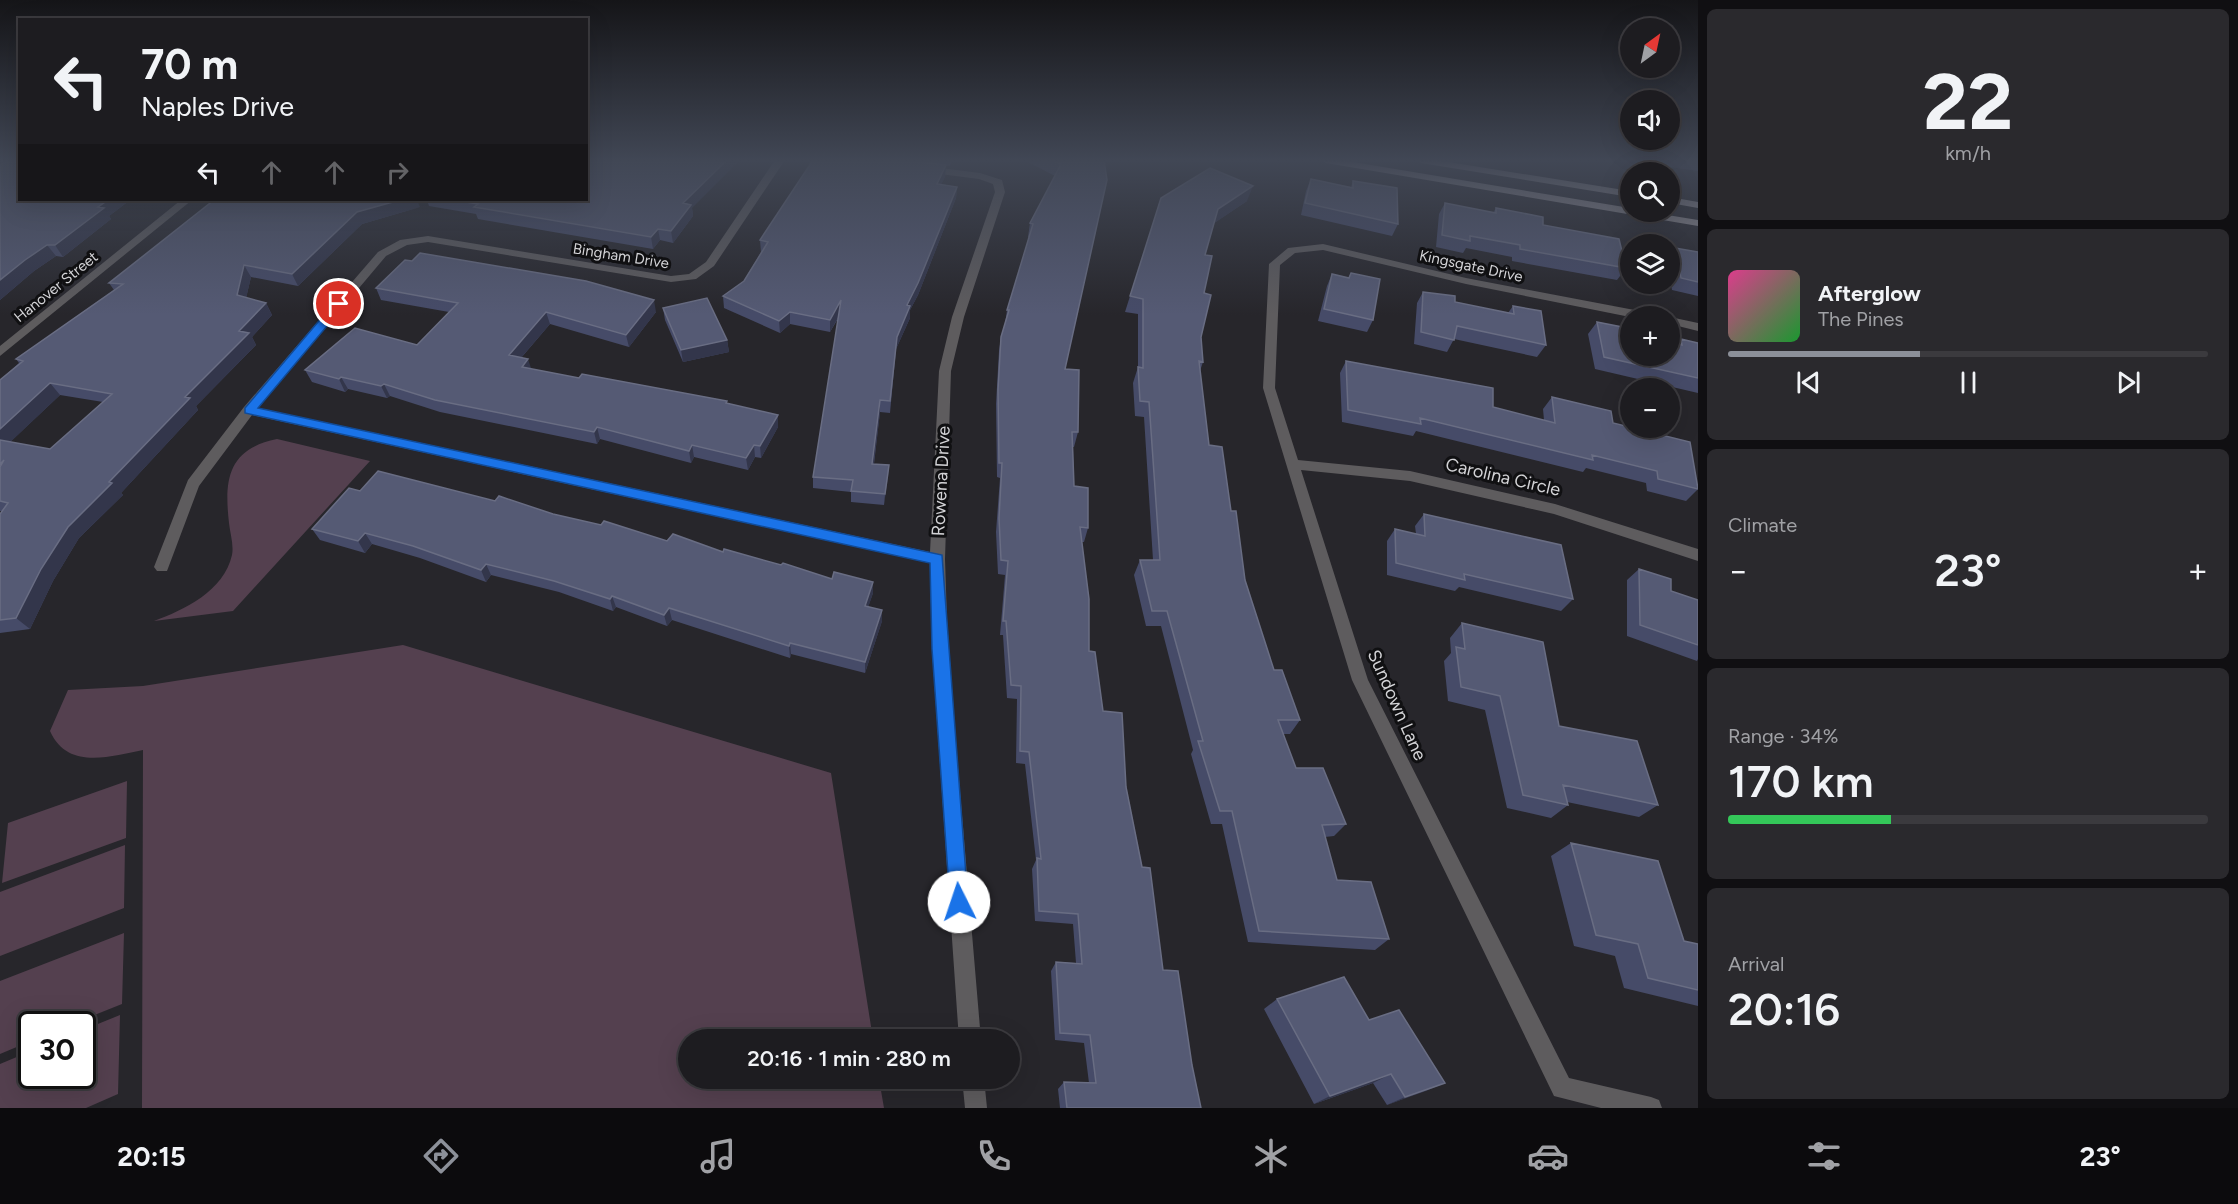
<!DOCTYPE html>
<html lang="en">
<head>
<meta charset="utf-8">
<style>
  :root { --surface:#1d1c20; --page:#2a292d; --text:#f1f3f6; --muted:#a0a1a5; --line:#3b3a3e; --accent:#8c9099 }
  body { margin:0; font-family:Figtree,sans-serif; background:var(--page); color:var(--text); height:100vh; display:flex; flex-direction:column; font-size:22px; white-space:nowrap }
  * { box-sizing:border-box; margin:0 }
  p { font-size:20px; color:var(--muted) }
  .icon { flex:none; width:33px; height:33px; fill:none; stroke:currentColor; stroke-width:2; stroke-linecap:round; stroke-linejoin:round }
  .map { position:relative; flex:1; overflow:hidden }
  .panel { display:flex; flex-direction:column; gap:9px; padding:9px; background:#100f12; width:540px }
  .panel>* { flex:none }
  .banner { position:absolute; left:18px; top:18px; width:570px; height:183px; border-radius:0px; box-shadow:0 6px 24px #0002,0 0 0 2px var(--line); background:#1d1c20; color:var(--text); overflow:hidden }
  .needle { width:39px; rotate:33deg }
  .tools { position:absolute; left:1620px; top:18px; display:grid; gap:12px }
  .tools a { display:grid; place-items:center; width:60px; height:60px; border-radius:50%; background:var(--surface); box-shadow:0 6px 24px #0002,0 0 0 2px var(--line); font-size:30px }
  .speed { position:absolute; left:18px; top:1011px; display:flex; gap:12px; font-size:30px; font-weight:700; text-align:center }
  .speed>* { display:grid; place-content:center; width:78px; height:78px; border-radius:50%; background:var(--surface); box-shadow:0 6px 24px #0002,0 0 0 2px var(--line); line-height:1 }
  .speed .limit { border:3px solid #111; border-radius:9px; background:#fff; color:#111 }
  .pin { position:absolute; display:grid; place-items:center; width:51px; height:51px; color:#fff; margin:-26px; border:3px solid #fff; border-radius:50%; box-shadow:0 2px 6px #0007 }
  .me { position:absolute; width:66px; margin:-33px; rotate:356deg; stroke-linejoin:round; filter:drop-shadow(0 0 4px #0008) }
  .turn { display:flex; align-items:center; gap:21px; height:126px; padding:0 24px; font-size:27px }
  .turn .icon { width:78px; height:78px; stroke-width:2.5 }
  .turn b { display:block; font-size:42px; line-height:51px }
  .lanes { display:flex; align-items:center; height:57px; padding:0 24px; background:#0003; justify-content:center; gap:30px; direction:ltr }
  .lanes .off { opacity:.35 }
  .big { font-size:45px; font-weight:600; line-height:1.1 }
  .panel .widget { flex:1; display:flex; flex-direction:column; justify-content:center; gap:9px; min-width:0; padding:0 21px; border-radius:9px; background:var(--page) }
  .panel .dial { align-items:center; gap:0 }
  .dial b { font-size:78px; line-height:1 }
  .song { display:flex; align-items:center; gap:18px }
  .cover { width:72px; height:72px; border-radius:9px; background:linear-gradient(135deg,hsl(330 70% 55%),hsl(130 70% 35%)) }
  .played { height:6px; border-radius:3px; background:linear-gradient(90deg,var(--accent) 40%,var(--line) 40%) }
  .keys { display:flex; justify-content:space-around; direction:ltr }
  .heat { display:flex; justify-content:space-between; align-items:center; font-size:33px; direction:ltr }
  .charge { height:9px; border-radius:4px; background:linear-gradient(90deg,#34c759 34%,var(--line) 0) }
  .trip { position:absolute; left:678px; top:1029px; width:342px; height:60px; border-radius:30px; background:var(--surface); box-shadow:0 6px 24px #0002,0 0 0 2px var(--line); font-weight:600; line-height:60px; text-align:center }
  .menu { display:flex; height:96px; justify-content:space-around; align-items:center; background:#0c0b0d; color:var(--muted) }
  .menu .icon { width:42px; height:42px }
  .menu .active { color:var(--accent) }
  .menu b { font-size:27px; color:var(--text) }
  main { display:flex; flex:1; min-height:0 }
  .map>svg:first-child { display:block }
  .green { fill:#54404f }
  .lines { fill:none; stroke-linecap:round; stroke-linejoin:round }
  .street { fill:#5e5c5e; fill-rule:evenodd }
  .primary { fill:#949095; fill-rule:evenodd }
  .wall { fill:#464b68; fill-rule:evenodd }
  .shaded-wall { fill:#33364b }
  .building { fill:#555a74; stroke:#696d83; stroke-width:1.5 }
  .route { fill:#1a73e8; stroke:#114b97; stroke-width:1.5 }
  .labels { text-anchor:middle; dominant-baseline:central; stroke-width:6; stroke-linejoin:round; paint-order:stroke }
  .far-street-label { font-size:15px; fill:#d3d3d6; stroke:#101012 }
  .street-label { font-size:18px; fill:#d3d3d6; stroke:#101012 }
</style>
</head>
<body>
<main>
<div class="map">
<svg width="1698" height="1108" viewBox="0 0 1698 1108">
  <rect width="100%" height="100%" fill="#27262b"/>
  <path class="green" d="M277,439L370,461L233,611L154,621C184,610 224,591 232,555C234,545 230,533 229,523C224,479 228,449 277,439Z
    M403,645L831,773L873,1039L688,1040V1078L879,1079L884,1108H142L143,750C111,756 68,771 50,731L68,690L143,686Z
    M127,781L126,838L2,883L8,823Z
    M125,845L124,908L0,956V892Z
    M124,933L122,1004L72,1024H32L31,1041L0,1054V981Z
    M120,1015L118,1094L86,1108H0V1064L31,1051L32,1076H82L83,1030Z"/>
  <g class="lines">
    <path class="street" d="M775,160H785L714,266L696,279L671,282L428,242L407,245L386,256L258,408L930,552L939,371L952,317L995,192L993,184L979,179L925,172L920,169L925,166L980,173L1002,180L1005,192L964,317L951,371L945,559L948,649L981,1040H959L932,649L930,563L252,415L199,486L167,571H157L154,567L188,480L244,407L378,252L400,240L428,236L671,276L689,274L706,262Z
      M181,200H192L0,356V346Z
      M1323,244L1466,278L1645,312L1651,316L1630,317L1466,284L1323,250L1295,253L1280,265L1275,388L1298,460L1410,471L1555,504L1698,549V561L1554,514L1410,481L1301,470L1368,680L1569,1078L1651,1097L1659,1100L1662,1108H1601L1554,1096L1352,680L1263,388L1269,264L1288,248Z
      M1670,317L1698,323V331L1670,324Z
      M962,1078H984L987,1108H965Z"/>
    <path class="primary" d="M1321,160H1341L1630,208V212H1649L1698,220V226L1326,163Z
      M1416,160H1436L1630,191V197L1421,163Z
      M1670,197L1698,202V208L1670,203Z"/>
  </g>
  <path class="wall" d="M902,160H953L950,166Z
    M1022,160H1104L1065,369L1078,432L1074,447H1073L1074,486L1088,528L1084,542H1082L1089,651L1103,711L1126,787L1163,970L1192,1065L1201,1108H1060L1058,1089L1064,1082L1089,1083L1084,1043L1055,1040L1051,971L1056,962L1076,963L1073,924L1035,921L1032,869L1036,860L1025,764L1016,763L1017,699L1007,698L1003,635H1000L1005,575L998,574L996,532L1000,478L997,477L996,404L999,351L1001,337L1005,324L1007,310L1029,237H1028L1030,223L1055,176L1026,161Z
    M1622,160H1698V171Z
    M0,165L20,200H130L109,216L111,219L63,257L56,256L34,271L0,300Z
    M946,165L945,177L941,184L957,187L956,198L918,295L910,310V318L896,349L890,413L880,412L874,464L889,465L884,505L851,502V492L813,488V477L839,317L830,332L790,324L780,333L724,308L723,296L744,281L761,252L760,240Z
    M1311,179L1351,187L1353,181L1398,224L1392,236L1301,215L1306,191Z
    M1161,198L1247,201L1214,223L1205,255L1201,337L1203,362L1200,371L1209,445L1231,511L1245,580L1274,670L1300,720L1290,734H1283L1296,768L1346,824L1334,836L1325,837L1337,880L1389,939L1375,950L1248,942L1222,824H1211L1191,754L1193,750L1161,626H1146L1134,575L1140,560H1153L1144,417L1135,416L1133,383L1138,367V314L1125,312Z
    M427,200H586L692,208L693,216L673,243L660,240L653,249L478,219L476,214L429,206Z
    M1445,203L1493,213L1496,208L1543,225L1626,268L1617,280L1512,261V257L1466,248L1463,253L1436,247L1439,214Z
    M420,207L362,224L298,286L251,277L246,298L266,303L272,315L252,337L256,345L196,406L198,410L121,493L123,495L79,538L53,581L30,629L0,633V514L2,511H0V380L19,363L16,359L114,290L109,283ZM60,395L103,402L50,449L10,442Z
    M1675,248L1698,252V296L1672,290L1670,279V255Z
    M1351,273L1373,320L1367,332L1318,321L1327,286L1332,274L1348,278Z
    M376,288L656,312L629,347L550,324L521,358L531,369L579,378L727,401V404L778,415V427L761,458L755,457L748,470L694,457L691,463L600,439L597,444L440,412L390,396L387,398L348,389L345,392L312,382L305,370L417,345L449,312L381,300Z
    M1423,292L1455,302L1508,313L1513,306L1546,345L1537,357L1454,339L1447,352L1414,344L1417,303Z
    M663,308L727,340L729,352L683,362L665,320Z
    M1597,322L1623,331L1678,344L1681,339L1698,343V393L1595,369L1588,334Z
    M1346,361L1493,407L1544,420L1543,409L1552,397L1613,423L1698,489L1686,501L1647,491L1646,483L1586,468L1583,472L1416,431L1413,436L1342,422L1340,373Z
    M360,491L495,501L667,541L723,552L873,593L868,607L882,610V621L865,673L791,654L790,658L672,620L667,626L616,607L613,611L559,592L491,575L486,582L420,558L372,544L365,553L320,540L312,529Z
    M1424,514L1573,599L1561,611L1459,587L1455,591L1387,575V541L1395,529L1416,534L1415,526Z
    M1639,569L1671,591L1698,600V659L1697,661L1627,636V580Z
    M1462,623L1559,726L1658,805L1639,817L1567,802L1568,805L1551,818L1507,808L1485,710L1448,701L1444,661L1451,653L1450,638Z
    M1571,843L1684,941L1698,944V1006L1624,988L1615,956L1574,946L1551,856Z
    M1277,999L1369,1020L1445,1083L1387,1105L1373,1083L1314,1104L1264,1009Z"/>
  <path class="shaded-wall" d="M727,160H740L692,208L693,216L673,243L671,231L683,203Z
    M946,165L945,177L936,195L937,184Z
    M1253,186L1247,201L1213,224L1218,209Z
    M957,187L956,198L918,295L910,310V318L896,349L890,413L897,337L907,305Z
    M108,200H130L109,216L111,219L63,257L55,245Z
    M400,200H417L420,207L362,224L298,286L292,274L357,212Z
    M658,229L660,240L653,249L651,237Z
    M47,245L56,256L34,271L0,300V280L25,260Z
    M244,265L251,277L244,307L237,295Z
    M654,300L656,312L629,347L626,335Z
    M841,300V312L830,332V320Z
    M266,303L272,315L252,337L256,345L196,406L198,410L121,493L123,495L79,538L53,581L30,629L16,618L41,569L68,527L185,397L239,331Z
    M546,312L550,324L513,367L509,355Z
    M790,312V324L780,333L779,321Z
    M727,340L729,352L683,362L681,350Z
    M528,359L532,371L522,367Z
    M341,377L348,389L345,392L339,379Z
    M50,383L60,395L2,450L0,448V429Z
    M384,384L390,396L387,398L381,386Z
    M880,400V412L872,476V464Z
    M778,415V427L761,458L760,446Z
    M597,427L600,439L597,444L594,432Z
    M692,445L694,457L691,463L689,451Z
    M754,445L755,457L748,470L746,458Z
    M889,465L888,477L884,505L885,494Z
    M365,533L372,544L365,553L358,541Z
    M486,564L491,575L486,582L481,570Z
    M873,582V593L865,617V606Z
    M612,596L616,607L613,611L610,599Z
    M669,608L672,620L667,626L664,615Z
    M882,610V621L865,673V662Z
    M790,643L791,654L790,658L789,646Z
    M1391,1074L1373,1083L1314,1104L1330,1096Z
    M1445,1083L1426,1091L1387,1105L1405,1097Z"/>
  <path class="building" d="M9,160H20V200H108L98,207L104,208L55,245H47L25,260L0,280V165Z
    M586,160H727L683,203L691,205L671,231L658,229L651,237L474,207L478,204L454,200H586Z
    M813,160H901L946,165L937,184L957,187L918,283L907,305L910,306L897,337L890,401L880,400L872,464L889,465L885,494L851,491L853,480L813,477L841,300L830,320L790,312L779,321L723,296L744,281L768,242L760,240Z
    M1052,160H1104L1107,180L1065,369L1079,370L1078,432H1072L1074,486L1088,488V528L1080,527L1089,599V651L1095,652L1103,711L1122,713L1126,787L1142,867L1150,868L1163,970L1178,971L1192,1065L1201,1108H1067L1064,1082L1096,1083L1090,1035L1060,1033L1056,962L1082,964L1078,914L1039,911L1037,858L1041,859L1029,752L1020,751L1021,686L1011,685L1006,621H1003L1008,561L1001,560L999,518L1002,463H999L998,390L1001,337L1009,310H1007L1033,224L1030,223L1061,164Z
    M1210,168L1253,186L1218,209L1205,255L1212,256L1204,293L1211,295L1201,337L1203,362L1199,361L1209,445L1222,447L1231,511H1236L1245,580L1274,670H1282L1300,720H1278L1296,768H1323L1346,824L1322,825L1337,880L1371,882L1389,939L1259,931L1232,811H1220L1198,741H1203L1167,611H1152L1140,560H1160L1149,402L1140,401L1138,367L1143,368V299L1130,296L1161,198Z
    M1311,179L1353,188V181L1397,188L1398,224L1305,203Z
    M214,200H400L357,212L292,274L244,265L237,295L266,303L239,331L249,333L185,397L190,398L109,482L112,483L68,527L41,569L16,618L0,620V514L8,503L0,501V467L4,460L0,464V440L50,449L112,394L50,383L0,429V380L23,361L16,359L123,284L109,283Z
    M1445,203L1496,213V208L1543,217V225L1619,239L1626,268L1520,249V245L1470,236V241L1442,235Z
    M1675,248L1698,252V282L1681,278Z
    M420,253L586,281L654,300L626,335L546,312L509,355L528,359L522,367L579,378L582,374L727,401L726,403L778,415L760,446L754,445L746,458L692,445L689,451L597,427L594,432L435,400L384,384L381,386L341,377L339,379L305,370L355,328L417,345L458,303L376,288L405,260L412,261Z
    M1351,273L1380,279L1373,320L1324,309L1332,274L1349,278Z
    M1423,292L1455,296V302L1514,314L1513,306L1541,311L1546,345L1457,326L1454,340L1421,332Z
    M707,298L727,340L681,350L663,308Z
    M1597,322L1622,327L1623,331L1630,333V356H1670V342L1682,345L1681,339L1698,343V378L1604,357Z
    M1346,361L1493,388V407L1555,423L1552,397L1611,411L1613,423L1690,442L1698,489L1658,479L1657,471L1592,455L1593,460L1420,418L1421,424L1348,410Z
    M378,471L495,501L499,496L553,514L601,525L604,521L667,541L673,534L723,552L724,549L781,565L783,563L832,579L834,572L873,582L865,606L882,610L865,662L790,643L789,646L669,608L664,615L612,596L610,599L554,581L486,564L481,570L413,546L365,533L358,541L312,529L349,488L360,491Z
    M1424,514L1561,545L1573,599L1464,574L1465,580L1396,563L1395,529L1425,536Z
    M1639,569L1671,579V591L1698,600V645L1640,625Z
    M1462,623L1543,642L1559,726L1637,741L1658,805L1563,785L1568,805L1523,795L1500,696L1461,687L1456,647L1465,649Z
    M1571,843L1658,861L1684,941L1698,944V990L1648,978L1638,944L1596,935Z
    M1344,977L1369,1020L1399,1010L1445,1083L1405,1097L1391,1074L1330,1096L1277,999Z"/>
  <linearGradient id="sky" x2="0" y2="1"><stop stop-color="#151518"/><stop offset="0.51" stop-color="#414755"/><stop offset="1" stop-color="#414755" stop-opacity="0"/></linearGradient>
  <rect width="1698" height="315" fill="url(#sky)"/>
  <path class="route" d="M339,301L343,302V307L258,408L942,555L968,902L966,908L959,911L953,908L950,902L932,649L930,563L245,413V408L335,302Z"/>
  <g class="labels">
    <g class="far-street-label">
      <text transform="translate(621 256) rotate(9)">Bingham Drive</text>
      <text transform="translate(1471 266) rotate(12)">Kingsgate Drive</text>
      <text transform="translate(56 287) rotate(-39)">Hanover Street</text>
    </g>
    <g class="street-label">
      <text transform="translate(1503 477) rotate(13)">Carolina Circle</text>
      <text transform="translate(941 481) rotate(-87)">Rowena Drive</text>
      <text transform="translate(1397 705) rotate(66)">Sundown Lane</text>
    </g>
  </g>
</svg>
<div class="tools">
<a><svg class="needle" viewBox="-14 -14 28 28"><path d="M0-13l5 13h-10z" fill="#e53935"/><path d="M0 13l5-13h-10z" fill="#a0a1a5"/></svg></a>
<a><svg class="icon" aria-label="sound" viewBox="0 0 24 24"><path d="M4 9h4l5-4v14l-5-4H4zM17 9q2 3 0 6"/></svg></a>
<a><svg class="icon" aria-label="search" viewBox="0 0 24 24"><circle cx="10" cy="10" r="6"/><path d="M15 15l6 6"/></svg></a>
<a><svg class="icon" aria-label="layers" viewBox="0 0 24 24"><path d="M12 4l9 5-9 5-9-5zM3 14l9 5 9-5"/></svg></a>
<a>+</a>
<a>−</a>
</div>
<div class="speed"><div class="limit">30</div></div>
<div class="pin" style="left:339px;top:304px;background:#d93025"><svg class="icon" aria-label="arrive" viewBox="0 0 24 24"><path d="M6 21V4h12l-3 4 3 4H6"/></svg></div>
<svg class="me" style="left:959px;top:902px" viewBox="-20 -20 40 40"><circle r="19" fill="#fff"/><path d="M0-13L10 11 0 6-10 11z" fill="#1a73e8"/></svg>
<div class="trip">20:16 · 1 min · 280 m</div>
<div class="banner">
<div class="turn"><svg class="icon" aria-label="left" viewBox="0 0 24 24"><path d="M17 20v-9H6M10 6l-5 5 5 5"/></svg><div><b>70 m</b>Naples Drive</div></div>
<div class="lanes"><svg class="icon" aria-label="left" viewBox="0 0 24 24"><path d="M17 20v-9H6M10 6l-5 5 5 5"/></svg><svg class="icon off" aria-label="ahead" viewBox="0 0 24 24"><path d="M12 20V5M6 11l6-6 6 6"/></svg><svg class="icon off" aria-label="ahead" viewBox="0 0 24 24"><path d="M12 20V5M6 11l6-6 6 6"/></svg><svg class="icon off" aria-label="right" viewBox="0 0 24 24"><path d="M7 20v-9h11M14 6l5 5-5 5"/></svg></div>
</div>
</div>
<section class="panel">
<div class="widget dial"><b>22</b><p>km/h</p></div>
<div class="widget">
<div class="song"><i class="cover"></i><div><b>Afterglow</b><p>The Pines</p></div></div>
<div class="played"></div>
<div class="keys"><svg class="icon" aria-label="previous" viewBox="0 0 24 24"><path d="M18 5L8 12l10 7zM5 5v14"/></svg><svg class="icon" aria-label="pause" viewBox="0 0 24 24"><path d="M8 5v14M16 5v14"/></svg><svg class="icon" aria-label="next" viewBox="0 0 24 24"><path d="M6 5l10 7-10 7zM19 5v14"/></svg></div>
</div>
<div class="widget"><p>Climate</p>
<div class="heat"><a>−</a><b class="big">23°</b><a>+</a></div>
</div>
<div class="widget"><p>Range · 34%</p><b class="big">170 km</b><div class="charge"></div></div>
<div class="widget"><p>Arrival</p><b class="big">20:16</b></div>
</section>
</main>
<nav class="menu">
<b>20:15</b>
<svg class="icon active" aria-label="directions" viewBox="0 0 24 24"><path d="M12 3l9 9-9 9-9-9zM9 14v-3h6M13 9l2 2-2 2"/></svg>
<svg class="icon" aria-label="music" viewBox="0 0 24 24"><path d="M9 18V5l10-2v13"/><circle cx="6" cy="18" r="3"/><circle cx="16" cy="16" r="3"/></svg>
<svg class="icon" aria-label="phone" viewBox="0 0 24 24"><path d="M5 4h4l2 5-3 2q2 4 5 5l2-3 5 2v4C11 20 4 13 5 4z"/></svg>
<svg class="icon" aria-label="climate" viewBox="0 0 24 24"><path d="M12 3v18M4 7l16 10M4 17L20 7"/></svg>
<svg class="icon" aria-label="car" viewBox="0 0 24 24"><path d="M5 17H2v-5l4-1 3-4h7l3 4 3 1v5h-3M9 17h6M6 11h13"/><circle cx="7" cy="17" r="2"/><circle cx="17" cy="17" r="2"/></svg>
<svg class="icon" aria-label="filters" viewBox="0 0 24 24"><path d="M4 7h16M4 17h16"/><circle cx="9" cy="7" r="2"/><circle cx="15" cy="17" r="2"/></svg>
<b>23°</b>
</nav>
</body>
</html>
